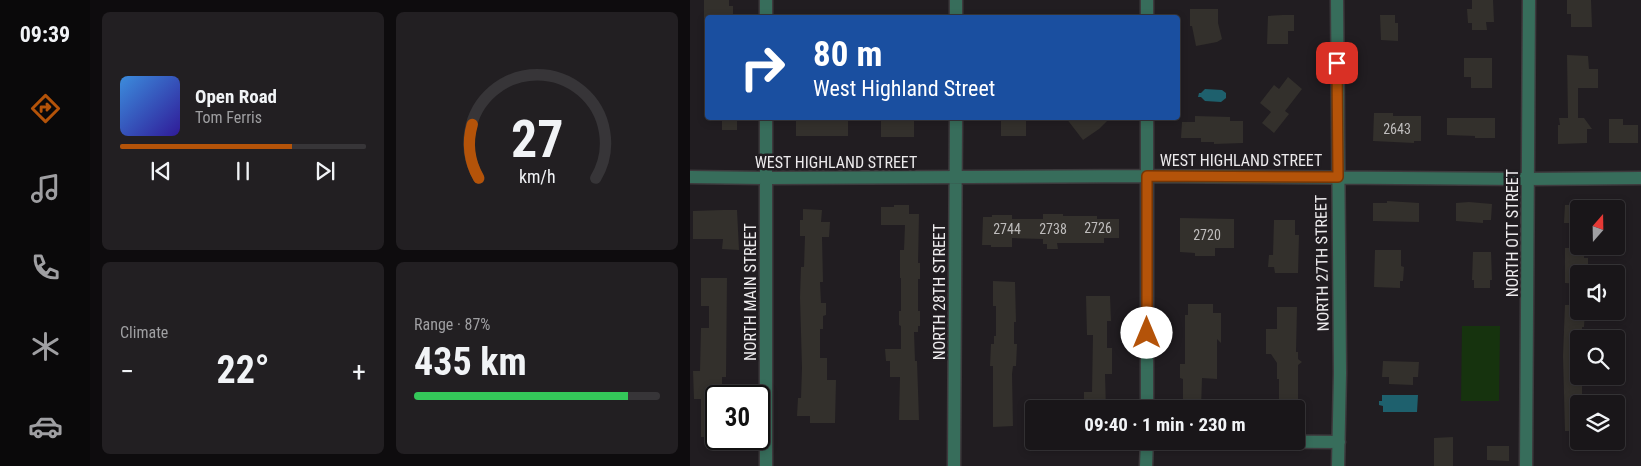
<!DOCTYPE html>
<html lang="en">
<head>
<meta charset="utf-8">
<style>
  :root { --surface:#191619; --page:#221f22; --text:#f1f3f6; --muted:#9f9fa2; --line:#373538; --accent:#b45309 }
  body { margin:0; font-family:"Roboto Condensed",sans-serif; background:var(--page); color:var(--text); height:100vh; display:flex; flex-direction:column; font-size:19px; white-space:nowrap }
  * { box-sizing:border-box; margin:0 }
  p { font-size:16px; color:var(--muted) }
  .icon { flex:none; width:28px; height:28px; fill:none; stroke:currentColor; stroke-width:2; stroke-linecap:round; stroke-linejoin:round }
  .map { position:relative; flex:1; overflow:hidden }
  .drawer { display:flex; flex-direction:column; gap:12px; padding:12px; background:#0e0c0e; width:600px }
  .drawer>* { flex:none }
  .hud { position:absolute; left:15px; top:15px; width:475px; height:105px; border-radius:5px; box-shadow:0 2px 8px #0003,0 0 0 1px var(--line); background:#1a4fa0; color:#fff; overflow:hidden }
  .needle { width:32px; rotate:20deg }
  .controls { position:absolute; left:880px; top:200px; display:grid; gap:10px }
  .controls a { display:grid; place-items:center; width:55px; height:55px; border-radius:5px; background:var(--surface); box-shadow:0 2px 8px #0003,0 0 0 1px var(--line); font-size:25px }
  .speed { position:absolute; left:15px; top:385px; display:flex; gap:10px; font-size:25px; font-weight:700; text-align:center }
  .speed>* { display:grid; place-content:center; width:65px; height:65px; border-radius:50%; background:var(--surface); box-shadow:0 2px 8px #0003,0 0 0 1px var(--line); line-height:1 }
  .speed .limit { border:2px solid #111; border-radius:8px; background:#fff; color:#111 }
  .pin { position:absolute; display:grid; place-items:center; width:42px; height:42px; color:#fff; margin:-21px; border-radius:10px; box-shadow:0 2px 8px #0006 }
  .me { position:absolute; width:55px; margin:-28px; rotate:0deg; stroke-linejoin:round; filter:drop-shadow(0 0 4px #0008) }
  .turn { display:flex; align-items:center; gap:18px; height:105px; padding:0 25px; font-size:22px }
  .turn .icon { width:65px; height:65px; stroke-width:2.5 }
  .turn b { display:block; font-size:35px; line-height:42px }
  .big { font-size:38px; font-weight:700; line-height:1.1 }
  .drawer .card { flex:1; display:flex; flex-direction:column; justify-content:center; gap:8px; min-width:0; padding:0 18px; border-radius:8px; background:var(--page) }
  .drawer .dial { align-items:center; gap:0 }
  .dial svg { height:130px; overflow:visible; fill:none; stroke:var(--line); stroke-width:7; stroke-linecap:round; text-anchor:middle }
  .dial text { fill:var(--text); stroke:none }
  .song { display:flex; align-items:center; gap:15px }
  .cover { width:60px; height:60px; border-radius:8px; background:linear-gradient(135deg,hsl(210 70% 55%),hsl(250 70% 35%)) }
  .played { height:5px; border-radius:2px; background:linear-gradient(90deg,var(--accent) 70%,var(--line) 70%) }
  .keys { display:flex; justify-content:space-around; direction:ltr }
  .heat { display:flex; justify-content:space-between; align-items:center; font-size:28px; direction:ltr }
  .charge { height:8px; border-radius:4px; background:linear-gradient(90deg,#34c759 87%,var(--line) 0) }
  .drawer .tiles { flex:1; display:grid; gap:12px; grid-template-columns:repeat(2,1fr) }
  .trip { position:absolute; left:335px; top:400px; width:280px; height:50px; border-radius:5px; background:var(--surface); box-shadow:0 2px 8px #0003,0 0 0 1px var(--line); font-weight:700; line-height:50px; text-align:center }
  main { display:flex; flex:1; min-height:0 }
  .dock { display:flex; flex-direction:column; width:90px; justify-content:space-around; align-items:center; background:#0a090a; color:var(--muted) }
  .dock .icon { width:35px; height:35px }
  .dock .selected { color:var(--accent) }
  .dock b { font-size:22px; color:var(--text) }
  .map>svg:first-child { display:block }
  .green { fill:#16330e }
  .water { fill:#1e606d }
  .building { fill:#33302c }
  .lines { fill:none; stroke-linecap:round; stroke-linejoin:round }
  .minor-casing { stroke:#3d3a3d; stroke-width:15 }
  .minor { stroke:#376d5b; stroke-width:12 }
  .route-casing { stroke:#753606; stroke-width:12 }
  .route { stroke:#b45309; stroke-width:9 }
  .labels { text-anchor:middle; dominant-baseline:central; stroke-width:5; stroke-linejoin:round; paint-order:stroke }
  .number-label { font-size:14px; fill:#bebcbc }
  .street-label { font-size:16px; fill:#eceaec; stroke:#211d21 }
</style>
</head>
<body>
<main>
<nav class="dock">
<b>09:39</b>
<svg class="icon selected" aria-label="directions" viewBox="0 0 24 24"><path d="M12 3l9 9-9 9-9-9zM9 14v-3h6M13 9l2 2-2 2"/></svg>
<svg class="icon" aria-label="music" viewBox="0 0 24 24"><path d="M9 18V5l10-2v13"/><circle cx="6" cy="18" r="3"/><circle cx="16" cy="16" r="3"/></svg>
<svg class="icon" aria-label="phone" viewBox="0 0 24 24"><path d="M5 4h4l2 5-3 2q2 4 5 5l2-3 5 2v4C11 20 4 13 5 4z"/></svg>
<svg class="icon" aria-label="climate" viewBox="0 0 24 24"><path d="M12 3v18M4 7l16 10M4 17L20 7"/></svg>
<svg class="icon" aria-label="car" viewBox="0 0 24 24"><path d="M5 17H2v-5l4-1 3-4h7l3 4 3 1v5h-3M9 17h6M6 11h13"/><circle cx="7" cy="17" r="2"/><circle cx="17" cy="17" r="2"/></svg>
</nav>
<section class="drawer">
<div class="tiles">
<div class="card">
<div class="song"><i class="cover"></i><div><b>Open Road</b><p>Tom Ferris</p></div></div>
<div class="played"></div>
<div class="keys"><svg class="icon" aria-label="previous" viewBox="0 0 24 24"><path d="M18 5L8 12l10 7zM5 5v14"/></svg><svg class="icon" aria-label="pause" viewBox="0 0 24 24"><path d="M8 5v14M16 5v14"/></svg><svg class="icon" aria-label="next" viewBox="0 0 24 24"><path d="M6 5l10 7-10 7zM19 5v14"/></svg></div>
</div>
<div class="card dial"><svg viewBox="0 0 100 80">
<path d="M14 69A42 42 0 1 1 86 69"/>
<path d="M14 69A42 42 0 0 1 10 36" stroke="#b45309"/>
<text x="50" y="56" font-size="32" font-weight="700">27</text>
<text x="50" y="72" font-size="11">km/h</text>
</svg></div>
<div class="card"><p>Climate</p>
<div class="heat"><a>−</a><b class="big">22°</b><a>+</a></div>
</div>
<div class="card"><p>Range · 87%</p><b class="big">435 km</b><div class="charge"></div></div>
</div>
</section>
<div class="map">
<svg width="951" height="466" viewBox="0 0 951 466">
  <rect width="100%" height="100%" fill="#211d21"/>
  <path class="green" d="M772,326H810L809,401H771Z"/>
  <path class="water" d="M515,89L532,90L536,93V98L531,102L515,101L511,97H508L509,93H511Z
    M692,395H728L727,412H693V406L689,405V401H692Z"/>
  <path class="building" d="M14,0H39V6H43V18H14Z
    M782,0H803L804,22H796L797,30H782V23H778L777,9H782Z
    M877,0H901L902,27H881V14H877Z
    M500,9H528V23L532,39L527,42L506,46L502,26H500Z
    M593,15H604V31H598V44H577L578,16Z
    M690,15H705V23H708V41L691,40Z
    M877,55L898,56L899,69H908V88H888V118H894L902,129H897V143L868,144V125H870L869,118H878Z
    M774,58H802V88H781V77H774Z
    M598,77L612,89L595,111L599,114L584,133L572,123L581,112L570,103L584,85L589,89Z
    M684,113H703V116H731V141H724V143L683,141Z
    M505,116L540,117V121H553V143L524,144V142H511V138H491L492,122H505Z
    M32,118H47V130H32Z
    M106,118H158V136H106Z
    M191,118H224V137H191Z
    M311,118H332L336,119V136H311Z
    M376,118H420L409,129L393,140Z
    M757,118H805V138H785V136L757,135Z
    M919,119H933V125H948V143H919Z
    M697,201L729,203V222L683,221V203H697Z
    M779,202L802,204L801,220H793V223L766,221V203Z
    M204,205H219V214H229L228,263H230V279H228V311H230V326H228V332H224L225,361H227L229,420H209L210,377H200V361H196L195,349H211V326L209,325V311H211V278H210V250H214L215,225H191V207H204Z
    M875,205H889V223H874Z
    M113,209L132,210L131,222H140L139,237H132L133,282H130L131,303H136V315L133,316V329H130V358H137V380H146L145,423H120V416H107L108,398H111L112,368L110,297L111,267H114L115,236H110V220H113Z
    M33,210H47L49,250L32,249L33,239H3V211Z
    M353,214H373V216H407V219H429V238H414V243H367L368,249H357V244H353V239L322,238V247H301V245H292L293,217H302V215H322V219H353Z
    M490,218L544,219V248H525V256H505V253L490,252Z
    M584,220H605V235H609L608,273H585L584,267H578L579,255H583Z
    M875,248H891V255H894V258H898V269H892V274H889V284L875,283Z
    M685,250H711V266L714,267L713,281H710V288L684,287Z
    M783,252H801L802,280H800V288H784V280H782Z
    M11,278H37L36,377H32V396H26V437H11V399H4L3,371H10L11,328H19V306H11Z
    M303,281L325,282L326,322H324V344H327L326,366H323L322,374L323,426L303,427V366H300L301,344H304V336H306V306H303Z
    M396,296H420L421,321H417V348H422V374H415L416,409H394V392H402L403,335H397Z
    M498,304H523V313H531V343L527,339V379L512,378L511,409H493V379L490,378V364H495V315H498Z
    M875,305H889V311H895L894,327H892V339H889V376H892V404H889V431H875L873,356Z
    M587,307H607L606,352H608V359L612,362L608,365V409H589V379H587V363L581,354H576V329H587Z
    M693,361L729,362L728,377H723V385L699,384V377H692Z
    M763,437V466H744V438Z
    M797,446H819V461L797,460Z"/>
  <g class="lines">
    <g class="minor-casing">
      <path id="minor" d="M647,0L650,373L648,466
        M76,18V0
        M266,18V0
        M457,18V0
        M76,118V466
        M0,177L76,178L457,176L838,179L951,178
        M457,409V118
        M493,441L649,442
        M264,466L266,118
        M456,466L457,441
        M836,466L839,0"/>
    </g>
    <use href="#minor" class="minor"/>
  </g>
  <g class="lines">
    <g class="route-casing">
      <path id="route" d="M457,333V176L648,177L647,63"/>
    </g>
    <use href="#route" class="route"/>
  </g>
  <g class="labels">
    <g class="number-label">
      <text x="707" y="129">2643</text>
      <text x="408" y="228">2726</text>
      <text x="317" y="229">2744</text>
      <text x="363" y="229">2738</text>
      <text x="517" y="235">2720</text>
    </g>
    <g class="street-label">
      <text x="551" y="160">WEST HIGHLAND STREET</text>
      <text x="146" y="162">WEST HIGHLAND STREET</text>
      <text transform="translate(822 233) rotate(-90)">NORTH OTT STREET</text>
      <text transform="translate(632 263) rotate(-91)">NORTH 27TH STREET</text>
      <text transform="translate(60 292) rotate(-90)">NORTH MAIN STREET</text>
      <text transform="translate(249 292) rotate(-90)">NORTH 28TH STREET</text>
    </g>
  </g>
</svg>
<div class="controls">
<a><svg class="needle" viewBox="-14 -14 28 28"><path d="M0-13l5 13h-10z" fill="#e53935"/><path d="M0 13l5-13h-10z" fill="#9f9fa2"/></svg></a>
<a><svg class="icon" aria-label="sound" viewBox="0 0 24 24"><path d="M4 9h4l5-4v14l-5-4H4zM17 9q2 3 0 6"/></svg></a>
<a><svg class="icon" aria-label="search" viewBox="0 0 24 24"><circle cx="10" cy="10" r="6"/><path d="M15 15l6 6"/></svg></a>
<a><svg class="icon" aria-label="layers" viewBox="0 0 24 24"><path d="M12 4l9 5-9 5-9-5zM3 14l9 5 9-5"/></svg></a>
</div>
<div class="speed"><div class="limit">30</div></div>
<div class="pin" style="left:647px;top:63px;background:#d93025"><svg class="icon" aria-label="arrive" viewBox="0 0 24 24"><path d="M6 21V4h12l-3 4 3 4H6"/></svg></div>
<svg class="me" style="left:457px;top:333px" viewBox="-20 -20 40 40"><circle r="19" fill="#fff"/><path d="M0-13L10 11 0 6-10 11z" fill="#b45309"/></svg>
<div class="trip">09:40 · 1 min · 230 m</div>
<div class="hud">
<div class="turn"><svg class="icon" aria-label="right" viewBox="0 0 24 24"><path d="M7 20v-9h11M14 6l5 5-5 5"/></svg><div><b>80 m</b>West Highland Street</div></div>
</div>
</div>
</main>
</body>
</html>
